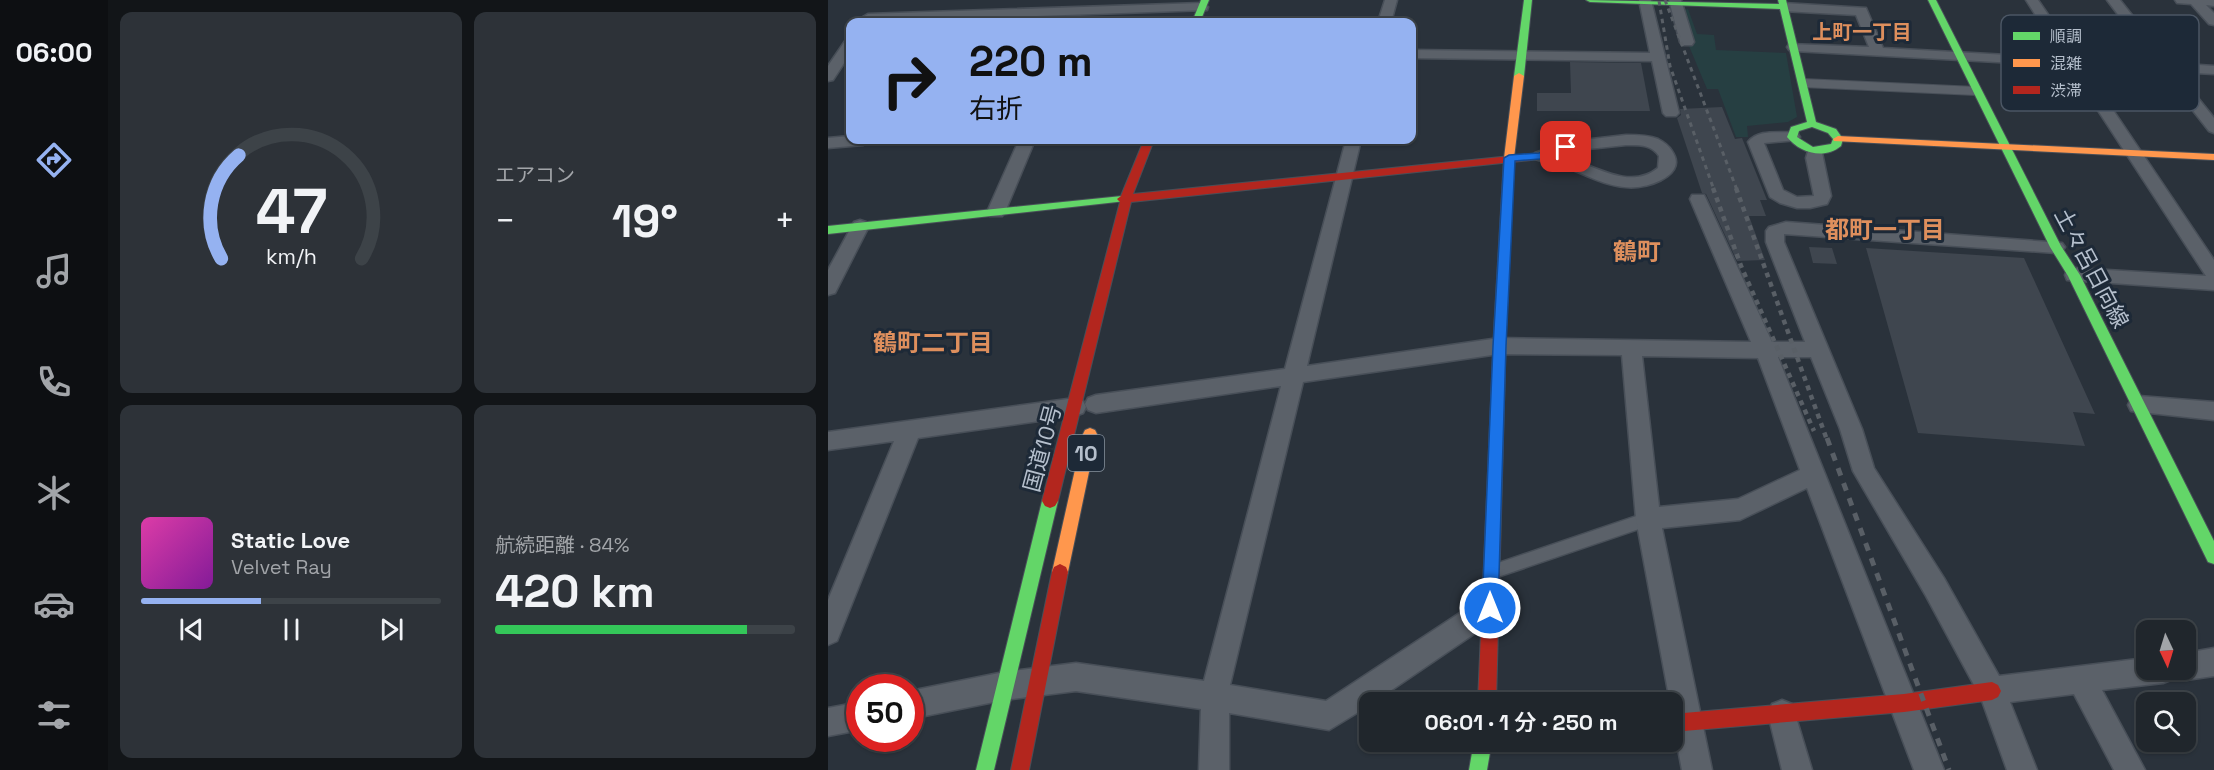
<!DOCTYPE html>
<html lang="ja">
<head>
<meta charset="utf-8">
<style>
  :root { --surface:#20262c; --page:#2d3238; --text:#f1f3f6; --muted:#a2a5a9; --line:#3d4348; --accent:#95b2f1 }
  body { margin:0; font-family:"Space Grotesk","Noto Sans JP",sans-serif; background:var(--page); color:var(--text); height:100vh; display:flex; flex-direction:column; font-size:22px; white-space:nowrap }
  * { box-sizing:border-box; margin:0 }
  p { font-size:20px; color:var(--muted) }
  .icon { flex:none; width:33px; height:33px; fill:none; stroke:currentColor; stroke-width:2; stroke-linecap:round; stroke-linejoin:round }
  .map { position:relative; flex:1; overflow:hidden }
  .side { display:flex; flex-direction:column; gap:12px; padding:12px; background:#121518; width:720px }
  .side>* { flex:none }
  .hud { position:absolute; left:18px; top:18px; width:570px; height:126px; border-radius:12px; box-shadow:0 2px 4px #0004,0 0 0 2px var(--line); background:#95b2f1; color:#111; overflow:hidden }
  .needle { width:39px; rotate:176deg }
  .buttons { position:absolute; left:1308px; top:620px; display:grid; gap:12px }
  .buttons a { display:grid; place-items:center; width:60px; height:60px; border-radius:12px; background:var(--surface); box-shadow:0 2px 4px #0004,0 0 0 2px var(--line); font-size:30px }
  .speed { position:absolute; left:18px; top:674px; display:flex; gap:12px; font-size:30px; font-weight:700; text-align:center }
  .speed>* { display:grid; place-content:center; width:78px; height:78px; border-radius:50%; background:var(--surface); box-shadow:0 2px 4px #0004,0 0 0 2px var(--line); line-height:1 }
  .speed .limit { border:9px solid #d22; background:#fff; color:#111 }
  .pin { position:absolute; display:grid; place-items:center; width:51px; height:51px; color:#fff; margin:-26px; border-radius:12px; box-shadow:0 3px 9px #0006 }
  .me { position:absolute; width:66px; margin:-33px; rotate:0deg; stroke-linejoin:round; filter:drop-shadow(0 0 4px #0008) }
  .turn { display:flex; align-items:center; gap:21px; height:126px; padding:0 24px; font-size:27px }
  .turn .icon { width:78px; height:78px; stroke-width:2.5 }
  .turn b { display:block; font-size:42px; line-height:51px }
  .big { font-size:45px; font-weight:600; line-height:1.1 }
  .side .tile { flex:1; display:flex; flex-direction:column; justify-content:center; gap:9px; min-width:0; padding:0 21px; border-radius:12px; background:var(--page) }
  .side .dial { align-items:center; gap:0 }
  .dial svg { height:156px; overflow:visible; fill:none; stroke:var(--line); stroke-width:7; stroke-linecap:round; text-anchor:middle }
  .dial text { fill:var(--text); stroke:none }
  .song { display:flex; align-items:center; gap:18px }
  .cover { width:72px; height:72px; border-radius:9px; background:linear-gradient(135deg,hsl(320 70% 55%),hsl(290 70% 35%)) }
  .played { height:6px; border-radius:3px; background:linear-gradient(90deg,var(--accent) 40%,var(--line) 40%) }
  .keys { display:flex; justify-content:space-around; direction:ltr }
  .heat { display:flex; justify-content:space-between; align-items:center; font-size:33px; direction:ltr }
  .charge { height:9px; border-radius:4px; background:linear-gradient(90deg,#34c759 84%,var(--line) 0) }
  .side .tiles { flex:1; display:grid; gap:12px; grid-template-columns:repeat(2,1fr) }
  .trip { position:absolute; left:531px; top:692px; width:324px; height:60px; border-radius:12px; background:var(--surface); box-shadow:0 2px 4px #0004,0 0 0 2px var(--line); font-weight:600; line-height:60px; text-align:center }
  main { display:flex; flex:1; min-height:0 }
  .tabs { display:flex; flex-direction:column; width:108px; justify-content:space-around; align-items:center; background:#0d0f12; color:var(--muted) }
  .tabs .icon { width:42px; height:42px }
  .tabs .current { color:var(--accent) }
  .tabs b { font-size:27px; color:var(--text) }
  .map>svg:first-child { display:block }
  .green { fill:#263f42 }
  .building { fill:#3f464f }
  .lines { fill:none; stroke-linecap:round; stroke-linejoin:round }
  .lane-far1-casing { stroke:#484f58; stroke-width:10 }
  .lane-casing { stroke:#484f58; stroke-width:16 }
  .street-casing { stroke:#484f58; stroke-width:3 }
  .fast-casing { stroke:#484f58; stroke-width:2 }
  .slow-casing { stroke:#484f58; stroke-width:2 }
  .jam-casing { stroke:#484f58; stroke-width:2 }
  .lane-far1 { stroke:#5b6169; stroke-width:8 }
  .lane { stroke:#5b6169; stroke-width:13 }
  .street { fill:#5b6169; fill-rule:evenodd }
  .fast { fill:#63d668; fill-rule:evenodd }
  .slow { fill:#ff974d; fill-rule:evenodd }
  .jam { fill:#b3261e; fill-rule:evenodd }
  .rail-far2 { stroke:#595f66; stroke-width:3; stroke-dasharray:4.5 4.5; stroke-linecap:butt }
  .rail-far1 { stroke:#595f66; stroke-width:4.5; stroke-dasharray:5 5; stroke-linecap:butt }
  .rail { stroke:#595f66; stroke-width:5; stroke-dasharray:8 8; stroke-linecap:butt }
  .route { fill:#1a73e8; stroke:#114b97; stroke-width:1.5 }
  .labels { text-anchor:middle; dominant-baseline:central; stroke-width:6; stroke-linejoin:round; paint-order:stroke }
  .far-neighbourhood-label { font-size:20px; font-weight:bold; fill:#de8f5d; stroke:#1d2937 }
  .shield { fill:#1d2937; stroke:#87929f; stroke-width:1.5 }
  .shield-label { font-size:21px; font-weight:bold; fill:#b5bfcc }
  .street-label { font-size:22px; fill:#b5bfcc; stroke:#1d2937 }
  .neighbourhood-label { font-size:24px; font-weight:bold; fill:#de8f5d; stroke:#1d2937 }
  .key { fill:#1d2937; stroke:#4b5664; stroke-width:1.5 }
  .key-label { font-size:16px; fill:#b5bfcc }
</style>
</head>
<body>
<main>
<nav class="tabs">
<b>06:00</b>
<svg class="icon current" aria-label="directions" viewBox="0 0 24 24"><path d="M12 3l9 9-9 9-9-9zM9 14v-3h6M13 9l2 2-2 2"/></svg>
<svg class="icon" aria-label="music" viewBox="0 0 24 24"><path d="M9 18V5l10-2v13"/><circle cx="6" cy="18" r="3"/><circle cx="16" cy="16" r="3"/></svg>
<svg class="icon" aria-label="phone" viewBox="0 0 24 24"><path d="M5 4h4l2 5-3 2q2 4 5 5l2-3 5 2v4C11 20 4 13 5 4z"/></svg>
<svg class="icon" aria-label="climate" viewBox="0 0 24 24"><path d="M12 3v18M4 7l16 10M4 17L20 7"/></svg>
<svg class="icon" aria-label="car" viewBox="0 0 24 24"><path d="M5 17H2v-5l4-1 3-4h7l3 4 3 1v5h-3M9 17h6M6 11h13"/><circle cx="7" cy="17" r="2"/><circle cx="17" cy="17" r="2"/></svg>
<svg class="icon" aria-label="filters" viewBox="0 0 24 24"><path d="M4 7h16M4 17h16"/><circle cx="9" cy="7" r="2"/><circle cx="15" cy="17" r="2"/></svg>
</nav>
<section class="side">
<div class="tiles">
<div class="tile dial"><svg viewBox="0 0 100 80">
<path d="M14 69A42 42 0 1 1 86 69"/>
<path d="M14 69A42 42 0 0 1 23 16" stroke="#95b2f1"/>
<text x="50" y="56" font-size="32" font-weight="700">47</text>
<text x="50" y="72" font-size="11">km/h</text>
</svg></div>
<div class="tile"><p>エアコン</p>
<div class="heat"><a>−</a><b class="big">19°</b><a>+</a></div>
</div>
<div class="tile">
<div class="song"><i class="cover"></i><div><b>Static Love</b><p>Velvet Ray</p></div></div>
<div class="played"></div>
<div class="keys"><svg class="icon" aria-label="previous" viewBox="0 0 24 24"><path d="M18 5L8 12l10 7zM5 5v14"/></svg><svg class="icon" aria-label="pause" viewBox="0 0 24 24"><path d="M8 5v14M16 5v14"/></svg><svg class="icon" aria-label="next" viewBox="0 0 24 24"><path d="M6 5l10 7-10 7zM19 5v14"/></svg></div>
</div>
<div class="tile"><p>航続距離 · 84%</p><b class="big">420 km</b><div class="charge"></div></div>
</div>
</section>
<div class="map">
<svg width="1386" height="770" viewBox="0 0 1386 770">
  <rect width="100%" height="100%" fill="#2a323b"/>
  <path class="green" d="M860,9L869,34L886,35L888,50L958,53L969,117L960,122L919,126L920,137H908L890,89H879L861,46L865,45L855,10Z"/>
  <path class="building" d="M742,62L813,63L822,111H709V93H743Z
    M894,107L907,139L914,138L939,200H932L938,216H921L937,260L909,261L878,194L874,193L849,118L853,115L852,109Z
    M981,247L1004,248L1009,264L985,263Z
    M1038,248L1196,258L1267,414L1245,412L1257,446L1090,433Z"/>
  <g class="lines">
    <g class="lane-far1-casing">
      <path id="lane-far1" d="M975,83L1148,91"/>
    </g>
    <g class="lane-casing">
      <path id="lane" d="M670,570L820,519"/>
    </g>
    <g class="street-casing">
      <path id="street" d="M557,0H569L563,22H550Z
        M811,0H823L851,113L848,116H838L835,113L824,61L584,58V50L822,53Z
        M841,0H853L866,42L864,45H854L852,42Z
        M1198,0H1210L1250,58L1327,63L1279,0H1292L1342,63L1386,66V74L1349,72L1386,118V133L1381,131L1334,71L1256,67L1386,260V290L1239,280L1237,275L1239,270L1246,268L1378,276L1241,66L966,51L961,50L959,47L961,44L1041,47L1028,15L955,11L949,7L955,3L1038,8L1055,48L1235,58Z
        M1347,0H1386V6L1378,5L1386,13V25L1381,24L1363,4L1349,3Z
        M374,3L380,7L379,10L40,22L33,18L40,14Z
        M22,40V54L5,80L0,81V66L17,41Z
        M964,132L970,134L972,137L970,140L936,143L955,190L969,197L986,196L978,158L981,148H993L1003,196L999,204L982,208H969L952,203L942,197L920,142C930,129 949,133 964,132Z
        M798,135C809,135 820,135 830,139C836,142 841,146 844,151C859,173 827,185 810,187C783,190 759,175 735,166C726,163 716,162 707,159L705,156L707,153L738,142ZM798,145C811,145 823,144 831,156L830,168C801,192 762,163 732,155L741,151Z
        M22,136V140H43L35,145L0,148V138Z
        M191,140H207L177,212L174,216H162L159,212Z
        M518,140H533L479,366L671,338L923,342L862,199L864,195H876L878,199L944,342H977L938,242V231L941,227L958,222L1234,243L1237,247L1234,251L1228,253L956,234V242L1034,429L1046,468L1116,578L1171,676L1318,658V669H1358V653L1386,648V676L1358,680L1348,676L1347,672L1345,679L1335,683L1274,690L1317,770H1286L1246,694L1182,702L1209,770H1179L1153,698L1098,596L1025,471L1012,429L983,357H950L1116,770H1086L979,488L912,520L834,528L884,770H854L844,717V702H842L808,519L794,355L671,354L475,382L402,685L498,701L653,599L662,595L671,599L675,608L671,617L546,702H542V705L501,730L401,713V770H371L373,709L248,691L176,700L82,719V691L176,672L248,663L376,681L453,386L268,413L260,410L257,404L260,398L268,395L457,369ZM814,356L930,358L972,470L910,499L831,507Z
        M32,220L38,222L41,226L7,293L0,295V270L26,222Z
        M1311,396L1386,402V420L1303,411L1300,405L1303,399Z
        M247,398L255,401L258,407L255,413L247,416L90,438L9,641L0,645V600L66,441L0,450V432Z
        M954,700L964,704L984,770H954L940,714L944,704Z
        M32,702V730L0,736V708Z"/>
    </g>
    <g class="fast-casing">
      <path id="fast" d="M373,0H381L372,22H364Z
        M696,0H704L696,76L691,79L686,76Z
        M758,0L951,4L950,0H958L988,122L1008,129L1015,139L1013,146C996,160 972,153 959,137L963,127L979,122L952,9L762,2ZM984,127L1000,133L1005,139L1003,144L985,147L969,137L971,131Z
        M1100,0H1108L1233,246L1252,275L1386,541V564L1380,562L1240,276L1222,247Z
        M294,196L298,197V201L0,234V226Z
        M222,494L227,496L230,501L166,770H148L214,501L217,496Z
        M646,741H664L659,770H641Z"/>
    </g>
    <g class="slow-casing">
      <path id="slow" d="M691,73L696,76L686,158L678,330L672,335L666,330L676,158L686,76Z
        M1010,136L1386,154V160L1006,141L1005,139Z
        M262,428L267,430L269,434L240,572L238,577L232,580L226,577L224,572L255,434L257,430Z"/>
    </g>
    <g class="jam-casing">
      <path id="jam" d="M316,140H326L305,194L713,153L718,156L713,159L303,202L230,501L227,506L222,508L217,506L214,501L292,202L289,199L293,196Z
        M672,325L678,330L668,702H650L666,330Z
        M232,564L238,567L240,572L201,770H183L224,572L226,567Z
        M1164,682L1170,685L1173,691L1170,697L1164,700L1076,712L844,732V714L1076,694Z"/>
    </g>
    <use href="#lane-far1" class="lane-far1"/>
    <use href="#lane" class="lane"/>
    <use href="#street" class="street"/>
    <use href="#fast" class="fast"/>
    <use href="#slow" class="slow"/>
    <use href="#jam" class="jam"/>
    <path class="rail-far2" d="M837,0L909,190
      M831,1L842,66L886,190"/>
    <path class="rail-far1" d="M885,188L913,266L986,431
      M908,188L999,440"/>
    <path class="rail" d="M999,438L1121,770"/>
  </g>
  <path class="route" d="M738,144L743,147L742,149L712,159L687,161L678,346L670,608L668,614L662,616L656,614L654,608L665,346L676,158L681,155L711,153Z"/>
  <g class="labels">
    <g class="far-neighbourhood-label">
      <text x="1034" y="32">上町一丁目</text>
    </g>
    <rect class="shield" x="240" y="435" width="36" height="36" rx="4.5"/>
    <g class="shield-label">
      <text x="258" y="453">10</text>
    </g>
    <g class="street-label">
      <text transform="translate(1264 268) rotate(62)">土々呂日向線</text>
      <text transform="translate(214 448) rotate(-75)">国道10号</text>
    </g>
    <g class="neighbourhood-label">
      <text x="1057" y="229">都町一丁目</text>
      <text x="809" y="251">鶴町</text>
      <text x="105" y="342">鶴町二丁目</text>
    </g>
  </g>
  <rect x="1173" y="15" width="198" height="96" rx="9" class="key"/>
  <rect x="1185" y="32" width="27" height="8" fill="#63d668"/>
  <rect x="1185" y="59" width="27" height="8" fill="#ff974d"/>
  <rect x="1185" y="86" width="27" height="8" fill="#b3261e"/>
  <g class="key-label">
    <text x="1222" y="42">順調</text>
    <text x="1222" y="69">混雑</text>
    <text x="1222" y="96">渋滞</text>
  </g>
</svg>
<div class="buttons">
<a><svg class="needle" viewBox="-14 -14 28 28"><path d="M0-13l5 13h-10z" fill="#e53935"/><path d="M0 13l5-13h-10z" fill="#a2a5a9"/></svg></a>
<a><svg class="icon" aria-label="search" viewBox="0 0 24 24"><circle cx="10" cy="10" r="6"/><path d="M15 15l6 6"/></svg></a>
</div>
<div class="speed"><div class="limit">50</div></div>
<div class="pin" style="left:738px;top:147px;background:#d93025"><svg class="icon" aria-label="arrive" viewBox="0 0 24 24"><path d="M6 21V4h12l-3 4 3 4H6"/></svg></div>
<svg class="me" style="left:662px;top:608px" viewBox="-20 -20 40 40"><circle r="17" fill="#1a73e8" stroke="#fff" stroke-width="3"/><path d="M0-11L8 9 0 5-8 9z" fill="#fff"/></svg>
<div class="trip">06:01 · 1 分 · 250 m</div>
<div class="hud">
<div class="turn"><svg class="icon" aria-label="right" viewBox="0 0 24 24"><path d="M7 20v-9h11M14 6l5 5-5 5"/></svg><div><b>220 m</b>右折</div></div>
</div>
</div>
</main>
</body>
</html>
